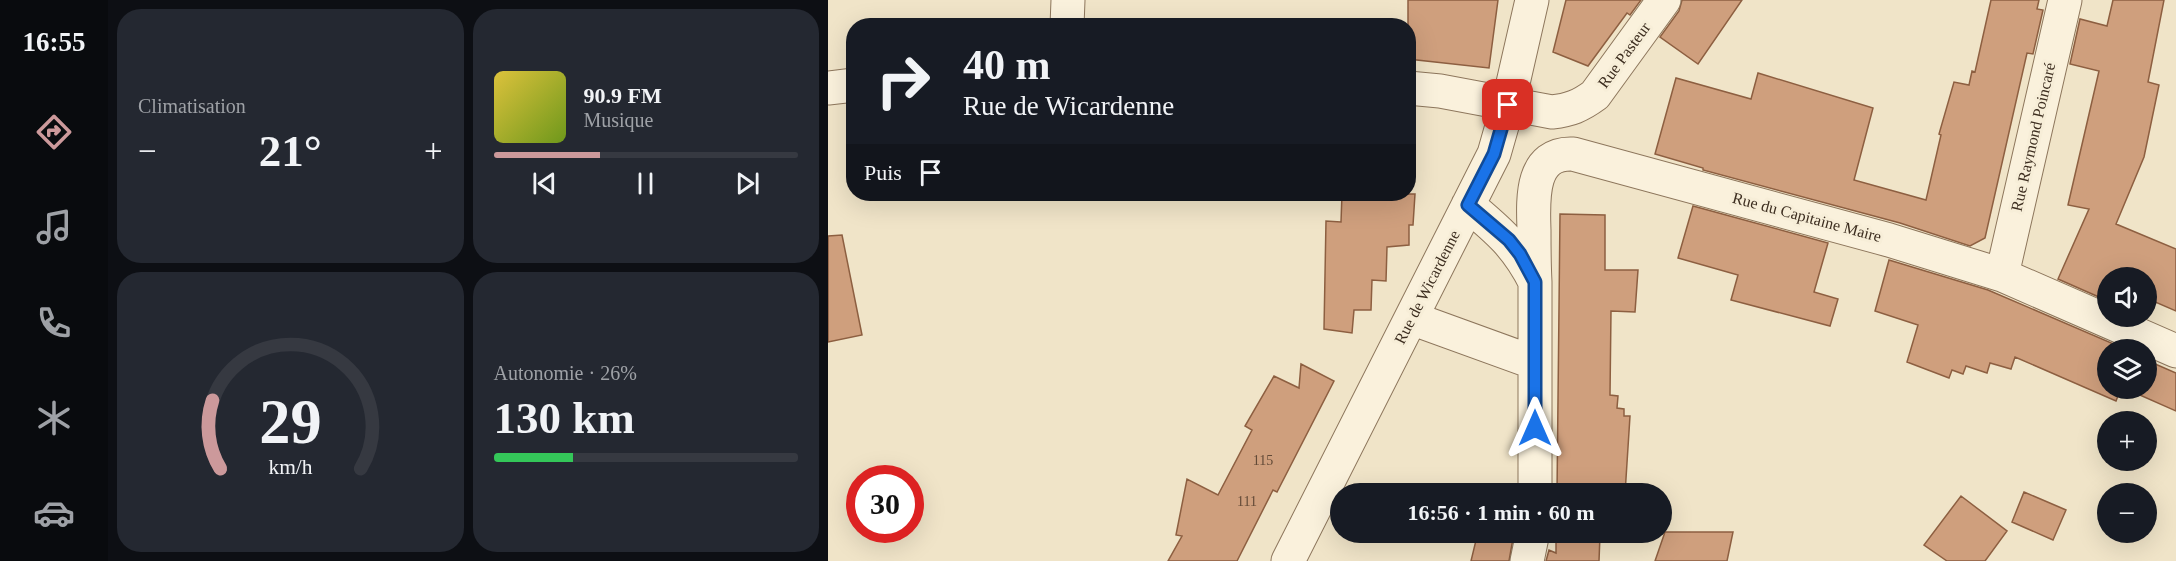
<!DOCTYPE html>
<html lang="fr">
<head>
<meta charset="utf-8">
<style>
  :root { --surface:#171b24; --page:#242831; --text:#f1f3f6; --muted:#9ea1a6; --line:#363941; --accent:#cc999b }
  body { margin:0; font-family:Georgia,serif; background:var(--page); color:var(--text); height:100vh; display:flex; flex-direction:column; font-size:22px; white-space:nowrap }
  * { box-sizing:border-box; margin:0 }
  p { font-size:20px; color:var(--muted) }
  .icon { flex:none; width:33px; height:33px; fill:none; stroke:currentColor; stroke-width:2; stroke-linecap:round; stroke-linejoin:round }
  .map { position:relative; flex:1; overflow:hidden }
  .drawer { display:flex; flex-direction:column; gap:9px; padding:9px; background:#0d0f14; width:720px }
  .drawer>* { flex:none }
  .banner { position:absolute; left:18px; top:18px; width:570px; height:183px; border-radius:24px; box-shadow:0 6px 24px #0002; background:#171b24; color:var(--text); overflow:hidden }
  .buttons { position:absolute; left:1269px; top:267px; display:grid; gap:12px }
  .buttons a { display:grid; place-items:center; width:60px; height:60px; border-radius:50%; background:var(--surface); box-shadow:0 6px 24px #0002; font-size:30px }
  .speed { position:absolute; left:18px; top:465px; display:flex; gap:12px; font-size:30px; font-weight:700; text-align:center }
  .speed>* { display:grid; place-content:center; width:78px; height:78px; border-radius:50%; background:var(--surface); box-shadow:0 6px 24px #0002; line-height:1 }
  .speed .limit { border:9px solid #d22; background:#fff; color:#111 }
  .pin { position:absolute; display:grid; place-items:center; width:51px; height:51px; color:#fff; margin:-26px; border-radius:12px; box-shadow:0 3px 9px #0006 }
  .me { position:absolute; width:66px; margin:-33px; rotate:0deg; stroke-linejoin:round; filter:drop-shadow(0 0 4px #0008) }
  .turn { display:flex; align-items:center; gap:21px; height:126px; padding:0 18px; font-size:27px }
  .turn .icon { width:78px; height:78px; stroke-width:2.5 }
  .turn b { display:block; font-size:42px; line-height:51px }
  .then { display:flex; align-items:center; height:57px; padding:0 18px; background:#0003; gap:12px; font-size:22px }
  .big { font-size:45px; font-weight:800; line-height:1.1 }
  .drawer .card { flex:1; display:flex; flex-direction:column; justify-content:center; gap:9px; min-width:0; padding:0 21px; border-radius:24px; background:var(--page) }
  .drawer .dial { align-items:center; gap:0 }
  .dial svg { height:156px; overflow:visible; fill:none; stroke:var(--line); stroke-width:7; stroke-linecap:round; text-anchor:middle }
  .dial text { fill:var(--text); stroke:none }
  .song { display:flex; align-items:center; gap:18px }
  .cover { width:72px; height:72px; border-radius:9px; background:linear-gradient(135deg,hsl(50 70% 55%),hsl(80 70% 35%)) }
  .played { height:6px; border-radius:3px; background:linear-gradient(90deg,var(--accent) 35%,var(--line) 35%) }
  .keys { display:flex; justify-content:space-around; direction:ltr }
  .heat { display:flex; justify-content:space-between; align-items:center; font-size:33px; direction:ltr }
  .charge { height:9px; border-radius:4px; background:linear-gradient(90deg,#34c759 26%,var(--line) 0) }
  .drawer .tiles { flex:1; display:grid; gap:9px; grid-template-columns:repeat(2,1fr) }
  .trip { position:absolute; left:502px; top:483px; width:342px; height:60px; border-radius:30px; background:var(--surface); box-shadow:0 6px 24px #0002; font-weight:800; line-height:60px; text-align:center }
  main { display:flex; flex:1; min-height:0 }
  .menu { display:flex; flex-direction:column; width:108px; justify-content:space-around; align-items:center; background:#090b0e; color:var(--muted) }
  .menu .icon { width:42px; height:42px }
  .menu .on { color:var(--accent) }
  .menu b { font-size:27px; color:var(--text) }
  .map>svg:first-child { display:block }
  .building { fill:#cf9f7d; stroke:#8d5f41; stroke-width:1.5 }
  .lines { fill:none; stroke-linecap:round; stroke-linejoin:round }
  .minor-casing { stroke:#8d765c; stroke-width:35 }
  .minor { stroke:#faf1dc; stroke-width:33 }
  .route-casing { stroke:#114b97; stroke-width:15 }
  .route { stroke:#1a73e8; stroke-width:10 }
  .labels { text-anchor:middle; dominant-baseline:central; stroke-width:6; stroke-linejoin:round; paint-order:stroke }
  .number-label { font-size:14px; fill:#624a37 }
  .street-label { font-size:16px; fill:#3d2e20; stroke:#f7eed8 }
</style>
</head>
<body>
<main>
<nav class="menu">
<b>16:55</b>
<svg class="icon on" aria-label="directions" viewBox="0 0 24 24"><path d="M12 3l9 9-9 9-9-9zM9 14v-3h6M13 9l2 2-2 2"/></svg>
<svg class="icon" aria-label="music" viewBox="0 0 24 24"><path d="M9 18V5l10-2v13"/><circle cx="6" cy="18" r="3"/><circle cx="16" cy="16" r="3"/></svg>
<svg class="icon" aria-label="phone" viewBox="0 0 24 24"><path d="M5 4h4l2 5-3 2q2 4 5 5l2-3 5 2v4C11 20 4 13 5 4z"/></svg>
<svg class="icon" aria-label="climate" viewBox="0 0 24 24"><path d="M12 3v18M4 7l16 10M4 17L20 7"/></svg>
<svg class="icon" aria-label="car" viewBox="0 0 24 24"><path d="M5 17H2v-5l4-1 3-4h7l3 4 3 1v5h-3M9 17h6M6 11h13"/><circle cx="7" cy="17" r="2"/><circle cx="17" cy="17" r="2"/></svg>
</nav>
<section class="drawer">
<div class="tiles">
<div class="card"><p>Climatisation</p>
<div class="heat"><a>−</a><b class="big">21°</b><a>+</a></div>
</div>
<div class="card">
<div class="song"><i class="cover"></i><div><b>90.9 FM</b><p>Musique</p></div></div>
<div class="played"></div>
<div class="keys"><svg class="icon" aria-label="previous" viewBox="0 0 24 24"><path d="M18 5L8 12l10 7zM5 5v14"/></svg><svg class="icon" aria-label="pause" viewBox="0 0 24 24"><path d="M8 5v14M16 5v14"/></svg><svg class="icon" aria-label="next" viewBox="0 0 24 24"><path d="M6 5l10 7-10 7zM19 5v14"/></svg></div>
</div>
<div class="card dial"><svg viewBox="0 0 100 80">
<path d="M14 69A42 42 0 1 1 86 69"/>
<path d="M14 69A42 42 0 0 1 10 34" stroke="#cc999b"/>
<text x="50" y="56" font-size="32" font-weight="700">29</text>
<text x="50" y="72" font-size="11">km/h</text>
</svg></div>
<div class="card"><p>Autonomie · 26%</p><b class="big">130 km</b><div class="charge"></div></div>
</div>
</section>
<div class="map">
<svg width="1348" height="561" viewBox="0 0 1348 561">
  <rect width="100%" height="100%" fill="#f0e4c8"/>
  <path class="building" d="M580,0H670L661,68L580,59Z
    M738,0H813L802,15L799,13L760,66L725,52Z
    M854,0H914L870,64L832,37L851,11Z
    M1163,0H1211L1209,9L1215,10L1205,54L1199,53L1157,238L1142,246L1072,223L875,170V168L827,154L848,78L923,99L930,73L1045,108L1026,180L1098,200L1113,135L1111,134L1126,82L1141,85L1144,71L1147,72Z
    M1285,0H1336L1320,82L1331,85L1316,157L1288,224L1348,249V311L1318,298V278H1280V301L1230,279L1261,209L1240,205L1271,71L1242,64L1252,19L1279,26Z
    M514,194H587L585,225H581V245L559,247L558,281L544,280L543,310H526L524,333L496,329L498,221L513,222Z
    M865,206L1000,243L986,292L1010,299L1002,326L903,300L910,275L850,258Z
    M732,214L777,215V270H810L807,312L783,311L782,395L790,396L789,408L796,409V416H802L797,494H729Z
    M14,235L34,335L0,342V236Z
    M1061,260L1160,290L1295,348L1280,350V388H1293L1288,401L1187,357L1183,369L1162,363L1159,373L1138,366L1135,374L1124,370L1121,378L1079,362L1090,325L1047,311Z
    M1318,360L1348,373V411L1296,388H1318Z
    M473,364L506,381L449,492L445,490L409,561H340L354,536L348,535L359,479L390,495L424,430L417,426L446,376L471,388Z
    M1196,492L1238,510L1225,540L1184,522Z
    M1133,496L1179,531L1157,561H1119L1096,545Z
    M650,532L686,533L681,561H643Z
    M728,532H780L772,535L771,561H718L721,550L728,553Z
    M837,532H905L899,561H827Z"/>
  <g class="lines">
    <g class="minor-casing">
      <path id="minor" d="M239,26L240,0
        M0,88L26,85
        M580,88L612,91L724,112C742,110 752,106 767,95L836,0
        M640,205C670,230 689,246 707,282V494
        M1174,275L1237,0
        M707,282C706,264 706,247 706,230C705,200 702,152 745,154L1061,240L1174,275L1348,351
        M583,318L707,363
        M460,561L666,154L680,105L704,0
        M699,561L705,532"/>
    </g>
    <use href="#minor" class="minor"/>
  </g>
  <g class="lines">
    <g class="route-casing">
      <path id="route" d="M680,105L666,154L640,205L681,240L692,254L707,282V428"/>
    </g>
    <use href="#route" class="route"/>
  </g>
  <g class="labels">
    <g class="number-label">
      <text x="435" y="460">115</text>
      <text x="419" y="501">111</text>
    </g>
    <g class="street-label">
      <text transform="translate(796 55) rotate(-54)">Rue Pasteur</text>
      <text transform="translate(1205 137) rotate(-77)">Rue Raymond Poincaré</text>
      <text transform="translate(979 217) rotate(15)">Rue du Capitaine Maire</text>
      <text transform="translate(599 287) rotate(-63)">Rue de Wicardenne</text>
    </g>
  </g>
</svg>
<div class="buttons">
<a><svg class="icon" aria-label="sound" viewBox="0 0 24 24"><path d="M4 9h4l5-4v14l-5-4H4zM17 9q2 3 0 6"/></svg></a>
<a><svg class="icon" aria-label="layers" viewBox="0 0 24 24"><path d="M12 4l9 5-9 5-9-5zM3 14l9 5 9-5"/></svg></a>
<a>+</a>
<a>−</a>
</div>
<div class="speed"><div class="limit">30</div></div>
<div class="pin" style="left:680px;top:105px;background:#d93025"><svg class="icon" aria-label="arrive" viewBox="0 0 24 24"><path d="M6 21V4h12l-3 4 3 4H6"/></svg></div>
<svg class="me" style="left:707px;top:428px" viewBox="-20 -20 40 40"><path d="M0-17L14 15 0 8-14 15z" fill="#1a73e8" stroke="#fff" stroke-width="4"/></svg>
<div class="trip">16:56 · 1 min · 60 m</div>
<div class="banner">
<div class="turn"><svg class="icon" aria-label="right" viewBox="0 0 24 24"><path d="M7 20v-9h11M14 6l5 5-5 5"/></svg><div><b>40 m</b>Rue de Wicardenne</div></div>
<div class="then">Puis<svg class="icon" aria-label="arrive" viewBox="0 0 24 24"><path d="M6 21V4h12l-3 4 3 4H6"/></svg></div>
</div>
</div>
</main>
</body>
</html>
